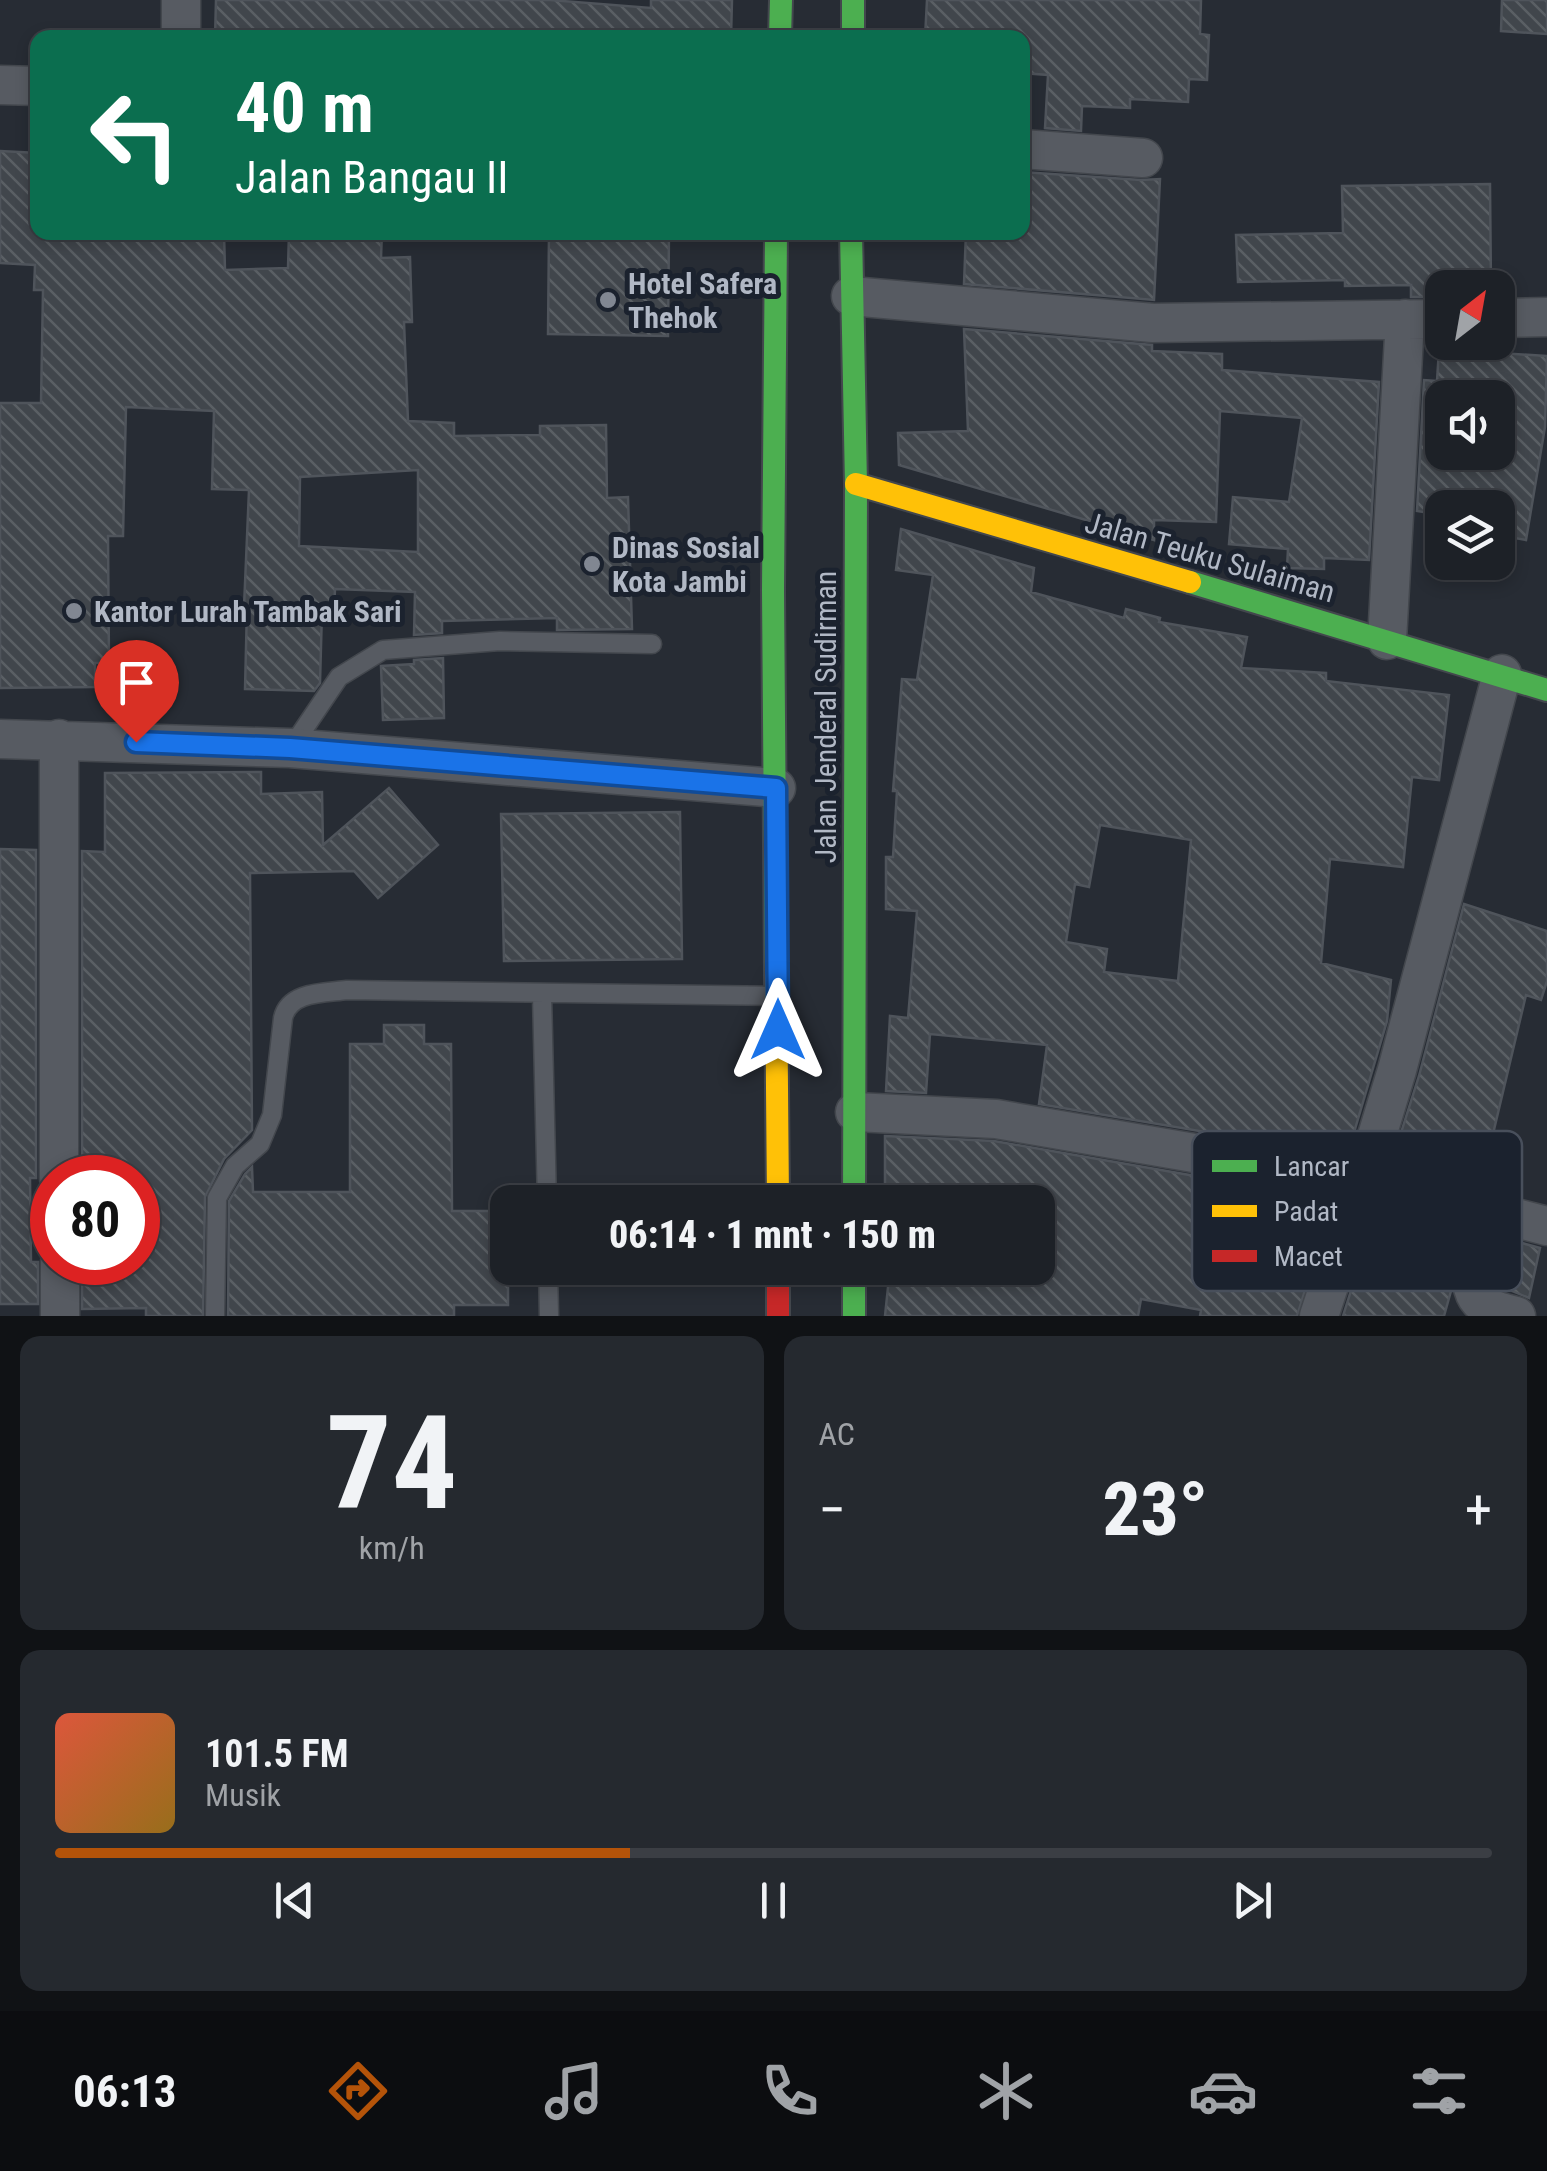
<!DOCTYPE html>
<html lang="id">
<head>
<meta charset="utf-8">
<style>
  :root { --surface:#1d2127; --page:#25292f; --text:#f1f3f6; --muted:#a0a3a7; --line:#3b3e44; --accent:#b45309 }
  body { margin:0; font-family:"Roboto Condensed",sans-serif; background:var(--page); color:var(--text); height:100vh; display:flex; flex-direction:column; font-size:38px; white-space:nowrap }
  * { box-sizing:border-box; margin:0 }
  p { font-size:32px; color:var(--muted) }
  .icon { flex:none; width:55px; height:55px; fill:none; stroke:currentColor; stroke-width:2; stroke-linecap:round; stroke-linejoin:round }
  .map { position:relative; height:1316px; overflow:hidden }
  .panel { display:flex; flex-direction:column; gap:20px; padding:20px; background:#101215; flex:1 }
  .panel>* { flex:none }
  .guide { position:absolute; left:30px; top:30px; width:1000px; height:210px; border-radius:20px; box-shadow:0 5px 15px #0003,0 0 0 2px var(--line); background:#0b6e4f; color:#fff; overflow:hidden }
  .needle { width:65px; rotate:31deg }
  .fabs { position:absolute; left:1425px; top:270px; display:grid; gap:20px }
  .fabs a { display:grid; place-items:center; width:90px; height:90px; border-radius:20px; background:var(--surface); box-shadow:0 5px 15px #0003,0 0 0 2px var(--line); font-size:50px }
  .speed { position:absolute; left:30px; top:1155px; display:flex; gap:20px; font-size:50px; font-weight:700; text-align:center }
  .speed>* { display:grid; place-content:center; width:130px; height:130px; border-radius:50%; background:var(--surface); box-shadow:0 5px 15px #0003,0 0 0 2px var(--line); line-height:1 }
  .speed .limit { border:15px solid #d22; background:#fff; color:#111 }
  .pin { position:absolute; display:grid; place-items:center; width:85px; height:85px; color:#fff; margin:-102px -42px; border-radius:50% 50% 50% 0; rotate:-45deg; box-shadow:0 0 10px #0007 }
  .pin .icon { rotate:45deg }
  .me { position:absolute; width:110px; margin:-55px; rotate:0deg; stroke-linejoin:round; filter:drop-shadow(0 0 8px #0008) }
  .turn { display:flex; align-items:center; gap:35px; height:210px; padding:0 40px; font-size:45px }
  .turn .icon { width:130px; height:130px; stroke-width:2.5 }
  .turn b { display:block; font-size:70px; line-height:85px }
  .big { font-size:75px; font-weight:800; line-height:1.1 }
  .panel .tile { flex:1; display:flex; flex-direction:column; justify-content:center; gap:15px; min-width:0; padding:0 35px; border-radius:20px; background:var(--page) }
  .panel .dial { align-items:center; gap:0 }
  .dial b { font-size:130px; line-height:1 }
  .song { display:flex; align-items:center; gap:30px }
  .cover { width:120px; height:120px; border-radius:15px; background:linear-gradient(135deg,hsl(10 70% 55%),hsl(40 70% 35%)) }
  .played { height:10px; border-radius:5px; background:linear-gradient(90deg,var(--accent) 40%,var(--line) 40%) }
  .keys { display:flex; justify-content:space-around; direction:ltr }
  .heat { display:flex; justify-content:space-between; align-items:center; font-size:55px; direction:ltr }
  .panel .tiles { flex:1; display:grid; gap:20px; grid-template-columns:1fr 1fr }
  .tile:last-child { grid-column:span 2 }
  .trip { position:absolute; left:490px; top:1185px; width:565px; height:100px; border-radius:20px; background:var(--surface); box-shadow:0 5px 15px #0003,0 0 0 2px var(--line); font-weight:800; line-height:100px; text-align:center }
  .tabs { display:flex; height:160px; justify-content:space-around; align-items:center; background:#0c0d10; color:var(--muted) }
  .tabs .icon { width:70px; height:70px }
  .tabs .current { color:var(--accent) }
  .tabs b { font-size:45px; color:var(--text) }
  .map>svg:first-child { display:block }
  .building { fill:url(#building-back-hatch); stroke:#4f545b; stroke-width:2.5; fill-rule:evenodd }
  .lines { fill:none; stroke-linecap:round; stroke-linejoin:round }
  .lane-casing { stroke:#43474d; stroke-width:21 }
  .street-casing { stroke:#43474d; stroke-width:41 }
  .fast-casing { stroke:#43474d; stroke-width:26 }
  .slow-casing { stroke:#43474d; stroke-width:26 }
  .jam-casing { stroke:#43474d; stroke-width:26 }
  .lane { stroke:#575b62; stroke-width:18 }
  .street { stroke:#575b62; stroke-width:38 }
  .fast { stroke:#4caf50; stroke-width:22 }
  .slow { stroke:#ffc107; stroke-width:22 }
  .jam { stroke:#c62828; stroke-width:22 }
  .route-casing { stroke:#114b97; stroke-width:25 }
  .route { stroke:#1a73e8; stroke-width:18 }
  .poi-dot { fill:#818792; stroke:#1b222e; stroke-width:4 }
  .labels { text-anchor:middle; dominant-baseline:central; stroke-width:10; stroke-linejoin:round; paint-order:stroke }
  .poi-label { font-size:30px; font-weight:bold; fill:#b1b8c5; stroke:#1b222e; text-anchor:start }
  .street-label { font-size:30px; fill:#b1b8c5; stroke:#1b222e }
  .key { fill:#1b222e; stroke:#484f5b; stroke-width:2.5 }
  .key-label { font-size:28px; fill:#b1b8c5 }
</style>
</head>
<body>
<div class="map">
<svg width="1547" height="1316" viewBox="0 0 1547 1316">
  <defs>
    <pattern id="building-back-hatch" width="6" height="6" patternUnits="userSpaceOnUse" patternTransform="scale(2.5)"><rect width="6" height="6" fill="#41464c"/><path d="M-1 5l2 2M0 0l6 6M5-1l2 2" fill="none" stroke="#5a5f64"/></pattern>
  </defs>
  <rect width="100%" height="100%" fill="#272c34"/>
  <path class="building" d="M216,0H550L651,8V0H732L731,38H215Z
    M927,0H1201L1200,34L1209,35L1207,80L1189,79L1188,102L1130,99V108L1082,106L1081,131L1045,128L1048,75L1022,73V38H925Z
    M1502,0H1547V34L1501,31Z
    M0,151L38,153V232L224,233L225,270L288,268L289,232H382L381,258L410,257L412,322H404L408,421L454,423V436L540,435V426L606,425L607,498L628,497L632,629L557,630V618L442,621V633L414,635L415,592L335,589L334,611H322L320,683L314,691L245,689L247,607H244L249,490L212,489L214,411L126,407L123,536H108L109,663H95V687L0,688V403H41L43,290H34L35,265L0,263ZM418,470V552L299,546L300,477Z
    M1022,172L1141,180L1160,179L1154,300L964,284L966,232H1022Z
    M1490,184L1491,288H1442V297H1411V285L1345,286V280L1238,282L1236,235L1343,233L1342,186Z
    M549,232H669L668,336L548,334Z
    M964,329L1152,345V351L1222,354V370L1379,382L1369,560L1324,558V569L1287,568L1288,549L1229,544L1233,497L1289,502L1302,418L1220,411L1216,522L1154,520V540L899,465L898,433L968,431Z
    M1439,349L1547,356L1545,427L1526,540L1498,535V508H1442V515L1417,511L1424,380L1437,381ZM1442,398H1498V452H1442Z
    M901,529L1034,568L1031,592L1124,618L1126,609L1160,618L1159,622L1247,637L1241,668L1326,673V681L1449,695L1439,780L1412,777L1403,867L1330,859L1321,963L1391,980L1387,1021L1347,1156L1039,1104L1047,1045L930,1034L926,1093L886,1091L890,1016L908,1018L917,911L886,909V857H893L897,791H893L902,679L917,680L933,575L896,570ZM1100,825L1191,840L1178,981L1104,972L1107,949L1066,942L1075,884L1089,887Z
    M443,658L444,718L383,720L381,666L414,664V660Z
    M261,772V794L322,792L323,845L389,788L438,845L378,898L354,871L250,873L252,1130L224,1159L205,1197L203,1316H146V1308L82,1309V1262H145V1178H82V851L105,852V773Z
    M680,812L682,959L504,961L501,814Z
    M0,849L36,850V1178H30L31,1262H38V1304H0Z
    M1464,904L1547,931V981L1541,1000L1526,995L1478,1197L1464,1209L1452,1238L1449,1268L1451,1291L1444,1316H1343L1419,1076Z
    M384,1025H424V1044H451L452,1211H508V1305H454V1316H228L229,1201L245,1174L252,1167L253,1192H350V1044H384Z
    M885,1136L994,1141L1333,1200L1297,1316H1200L1201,1310L1141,1299L1138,1316H885L890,1268H1038V1202H885Z
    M1500,1237L1540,1248L1529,1298L1495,1284L1494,1259Z"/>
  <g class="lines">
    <g class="lane-casing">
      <path id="lane" d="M291,748L339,677L383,650L500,641L652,644
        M542,995L547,1202
        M548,1268L549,1316
        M215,1316L217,1198L235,1166L260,1144L272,1115L283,1018C289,991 325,993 347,990L773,996"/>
    </g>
    <g class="street-casing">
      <path id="street" d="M181,38V0
        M0,85L38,86
        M1022,149L1143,158
        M851,296L1153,323L1442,319
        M1498,318L1547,317
        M1387,640L1405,319
        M0,739L290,748L776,788
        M855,1112L996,1119L1363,1182L1319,1316
        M59,1178V739
        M1363,1182L1397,1070L1502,674
        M60,1262V1316
        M1516,1316C1503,1313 1488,1310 1479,1300C1464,1284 1472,1229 1487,1216L1500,1214L1547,1226"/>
    </g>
    <g class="fast-casing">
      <path id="fast" d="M853,0V38
        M780,38L781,0
        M776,232L773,590L776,974
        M851,232L856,484L854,1202
        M1190,582L1547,690
        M854,1268V1316"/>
    </g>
    <g class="slow-casing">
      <path id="slow" d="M856,484L1190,582
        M776,974L778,1202"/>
    </g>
    <g class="jam-casing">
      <path id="jam" d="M778,1268V1316"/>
    </g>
    <use href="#lane" class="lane"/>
    <use href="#street" class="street"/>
    <use href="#fast" class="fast"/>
    <use href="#slow" class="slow"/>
    <use href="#jam" class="jam"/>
  </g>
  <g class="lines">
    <g class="route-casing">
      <path id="route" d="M136,742L290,748L776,788L778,1030"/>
    </g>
    <use href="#route" class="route"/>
  </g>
  <g class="poi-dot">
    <circle cx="608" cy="300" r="10"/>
    <circle cx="592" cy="564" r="10"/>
    <circle cx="74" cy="611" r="10"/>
  </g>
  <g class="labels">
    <g class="poi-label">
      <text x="628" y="283">Hotel Safera<tspan x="628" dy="34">Thehok</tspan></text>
      <text x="612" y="547">Dinas Sosial<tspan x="612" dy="34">Kota Jambi</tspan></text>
      <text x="94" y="611">Kantor Lurah Tambak Sari</text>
    </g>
    <g class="street-label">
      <text transform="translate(1210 557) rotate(16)">Jalan Teuku Sulaiman</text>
      <text transform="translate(825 717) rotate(-90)">Jalan Jenderal Sudirman</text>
    </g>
  </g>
  <rect x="1192" y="1131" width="330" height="160" rx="15" class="key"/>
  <rect x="1212" y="1160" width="45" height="12" fill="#4caf50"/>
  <rect x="1212" y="1205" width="45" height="12" fill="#ffc107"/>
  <rect x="1212" y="1250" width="45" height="12" fill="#c62828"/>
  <g class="key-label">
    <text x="1274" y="1176">Lancar</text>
    <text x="1274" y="1221">Padat</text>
    <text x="1274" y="1266">Macet</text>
  </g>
</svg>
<div class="fabs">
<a><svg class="needle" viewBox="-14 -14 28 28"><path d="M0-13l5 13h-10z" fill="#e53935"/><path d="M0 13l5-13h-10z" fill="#a0a3a7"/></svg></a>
<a><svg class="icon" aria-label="sound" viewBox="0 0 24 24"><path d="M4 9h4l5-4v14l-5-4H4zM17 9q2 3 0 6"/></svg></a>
<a><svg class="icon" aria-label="layers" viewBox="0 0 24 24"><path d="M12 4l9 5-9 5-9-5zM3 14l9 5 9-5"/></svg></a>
</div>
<div class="speed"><div class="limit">80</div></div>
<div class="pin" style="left:136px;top:742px;background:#d93025"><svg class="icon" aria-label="arrive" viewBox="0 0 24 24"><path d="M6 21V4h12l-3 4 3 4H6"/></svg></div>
<svg class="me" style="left:778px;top:1030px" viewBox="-20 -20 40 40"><path d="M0-17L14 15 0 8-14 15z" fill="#1a73e8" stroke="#fff" stroke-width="4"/></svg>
<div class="trip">06:14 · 1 mnt · 150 m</div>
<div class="guide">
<div class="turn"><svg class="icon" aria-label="left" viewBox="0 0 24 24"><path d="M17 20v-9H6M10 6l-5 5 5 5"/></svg><div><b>40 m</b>Jalan Bangau II</div></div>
</div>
</div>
<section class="panel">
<div class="tiles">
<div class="tile dial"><b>74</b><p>km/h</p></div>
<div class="tile"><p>AC</p>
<div class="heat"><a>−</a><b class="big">23°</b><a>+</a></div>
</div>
<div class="tile">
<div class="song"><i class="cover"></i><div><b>101.5 FM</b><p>Musik</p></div></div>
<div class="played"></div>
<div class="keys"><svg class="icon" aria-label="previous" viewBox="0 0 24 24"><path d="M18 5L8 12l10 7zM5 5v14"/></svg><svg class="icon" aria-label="pause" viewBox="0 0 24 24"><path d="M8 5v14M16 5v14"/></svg><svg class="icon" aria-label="next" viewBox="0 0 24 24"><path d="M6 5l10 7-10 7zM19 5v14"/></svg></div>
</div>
</div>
</section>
<nav class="tabs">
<b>06:13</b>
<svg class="icon current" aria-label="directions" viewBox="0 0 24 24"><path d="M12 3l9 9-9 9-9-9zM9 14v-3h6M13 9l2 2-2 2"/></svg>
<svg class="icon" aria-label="music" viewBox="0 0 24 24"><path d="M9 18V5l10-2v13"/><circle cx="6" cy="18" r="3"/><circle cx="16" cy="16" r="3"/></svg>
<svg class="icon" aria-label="phone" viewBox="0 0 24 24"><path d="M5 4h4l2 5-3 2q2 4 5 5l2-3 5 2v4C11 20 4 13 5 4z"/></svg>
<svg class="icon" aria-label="climate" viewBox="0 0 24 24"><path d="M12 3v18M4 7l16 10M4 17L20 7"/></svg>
<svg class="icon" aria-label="car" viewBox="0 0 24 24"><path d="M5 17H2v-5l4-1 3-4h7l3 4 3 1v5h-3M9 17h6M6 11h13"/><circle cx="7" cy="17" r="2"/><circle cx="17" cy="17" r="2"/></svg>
<svg class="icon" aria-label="filters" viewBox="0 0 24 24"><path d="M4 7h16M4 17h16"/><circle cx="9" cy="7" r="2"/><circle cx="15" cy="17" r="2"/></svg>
</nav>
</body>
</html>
